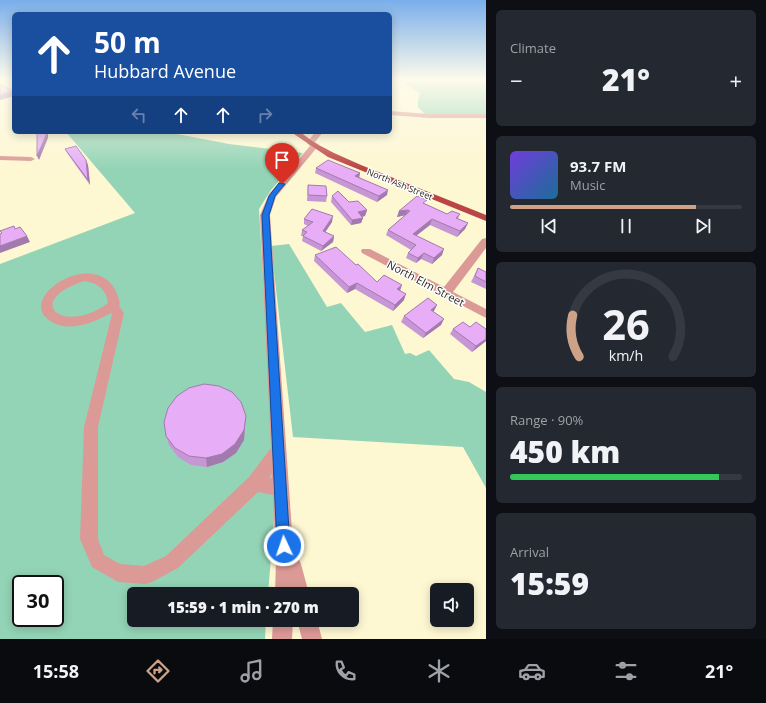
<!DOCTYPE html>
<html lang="en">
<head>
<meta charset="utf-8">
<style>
  :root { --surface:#171b24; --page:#242831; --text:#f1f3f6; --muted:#9ea1a6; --line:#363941; --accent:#cda287 }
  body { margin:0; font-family:"Open Sans",sans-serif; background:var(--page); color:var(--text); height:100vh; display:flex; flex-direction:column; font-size:15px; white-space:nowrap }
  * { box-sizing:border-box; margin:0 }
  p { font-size:13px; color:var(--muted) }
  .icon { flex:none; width:22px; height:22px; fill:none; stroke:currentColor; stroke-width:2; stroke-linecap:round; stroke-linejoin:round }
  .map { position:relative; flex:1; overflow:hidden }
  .side { display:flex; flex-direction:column; gap:10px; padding:10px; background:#0d0f14; width:280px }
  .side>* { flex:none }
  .banner { position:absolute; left:12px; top:12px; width:380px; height:122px; border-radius:6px; box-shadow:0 2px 10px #0003; background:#1a4fa0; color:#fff; overflow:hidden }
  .tools { position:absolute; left:430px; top:583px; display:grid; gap:8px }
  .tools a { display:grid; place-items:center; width:44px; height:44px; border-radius:6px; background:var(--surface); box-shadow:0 2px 10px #0003; font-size:20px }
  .speed { position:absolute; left:12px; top:575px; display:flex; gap:8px; font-size:20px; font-weight:700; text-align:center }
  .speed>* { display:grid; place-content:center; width:52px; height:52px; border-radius:50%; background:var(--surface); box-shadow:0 2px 10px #0003; line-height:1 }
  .speed .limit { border:2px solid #111; border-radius:6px; background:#fff; color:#111 }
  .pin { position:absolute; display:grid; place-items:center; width:34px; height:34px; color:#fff; margin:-41px -17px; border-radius:50% 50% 50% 0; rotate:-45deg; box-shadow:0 0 4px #0007 }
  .pin .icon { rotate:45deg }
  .me { position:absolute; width:44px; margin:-22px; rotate:357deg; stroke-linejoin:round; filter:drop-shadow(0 0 3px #0008) }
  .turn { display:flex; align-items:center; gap:14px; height:84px; padding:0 16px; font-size:18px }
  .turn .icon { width:52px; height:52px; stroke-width:2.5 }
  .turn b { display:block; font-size:28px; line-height:34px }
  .lanes { display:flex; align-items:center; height:38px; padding:0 16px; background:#0003; justify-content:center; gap:20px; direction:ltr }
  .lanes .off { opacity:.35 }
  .big { font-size:30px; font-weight:800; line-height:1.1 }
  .side .card { flex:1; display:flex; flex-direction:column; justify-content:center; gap:6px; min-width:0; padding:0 14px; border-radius:6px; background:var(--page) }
  .side .dial { align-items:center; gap:0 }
  .dial svg { height:104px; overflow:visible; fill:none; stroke:var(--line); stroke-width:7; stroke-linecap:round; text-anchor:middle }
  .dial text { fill:var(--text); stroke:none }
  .song { display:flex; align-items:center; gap:12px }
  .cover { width:48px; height:48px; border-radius:6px; background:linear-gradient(135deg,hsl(260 70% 55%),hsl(200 70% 35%)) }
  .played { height:4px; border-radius:2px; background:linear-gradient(90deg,var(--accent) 80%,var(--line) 80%) }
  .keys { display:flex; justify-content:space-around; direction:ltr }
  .heat { display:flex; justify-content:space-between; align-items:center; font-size:22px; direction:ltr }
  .charge { height:6px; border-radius:3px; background:linear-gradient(90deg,#34c759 90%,var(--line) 0) }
  .trip { position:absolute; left:127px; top:587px; width:232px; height:40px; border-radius:6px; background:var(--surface); box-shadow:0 2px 10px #0003; font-weight:800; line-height:40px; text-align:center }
  .menu { display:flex; height:64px; justify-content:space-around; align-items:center; background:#090b0e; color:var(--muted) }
  .menu .icon { width:28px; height:28px }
  .menu .selected { color:var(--accent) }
  .menu b { font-size:18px; color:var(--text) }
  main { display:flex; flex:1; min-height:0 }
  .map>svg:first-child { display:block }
  .green { fill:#94d4b6; fill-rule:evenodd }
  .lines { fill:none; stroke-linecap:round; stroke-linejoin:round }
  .minor { fill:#dc9a96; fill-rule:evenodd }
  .major { fill:#ba4546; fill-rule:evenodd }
  .wall { fill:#c796d4 }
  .shaded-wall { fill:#a27aad }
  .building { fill:#e7aef7; stroke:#a27aad }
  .route { fill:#1a73e8; stroke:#114b97 }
  .labels { text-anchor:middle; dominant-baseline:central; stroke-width:3; stroke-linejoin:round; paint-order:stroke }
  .far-street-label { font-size:9px; fill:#2b291b; stroke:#fff }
  .street-label { font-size:11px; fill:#2b291b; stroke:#fff }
</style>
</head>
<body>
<main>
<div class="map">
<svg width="486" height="639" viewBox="0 0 486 639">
  <rect width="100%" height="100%" fill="#fdf7d2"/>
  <path class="green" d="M398,79H486V115L425,114L418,107V99L420,93Z
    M66,132H174L177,134L229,144L303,153L271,190L259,209L276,496L268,594H134V620H266L265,639H0V264L135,213ZM21,584H55V618H21Z
    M289,244L327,307L341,303L365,332L392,325L405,354L410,353L416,356L429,350L454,379L469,382L486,392V488L463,447L293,437L271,246Z"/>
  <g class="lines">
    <path class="minor" d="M390,111L429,114H486V118H429L390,115Z
      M315,132H323L315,142L319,145L276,197L270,215L293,546L301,564L309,594H275L276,560L273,495L258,492L178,568L152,582L145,584L118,582L92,567L80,539L84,427L112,314L111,313C95,322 73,331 56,324C3,302 107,235 120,304L119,306L124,313L98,427V539L104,555L120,564L144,566L166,556L249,477L271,448L260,215L269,194L310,146L307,143ZM84,281C98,283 106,289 108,303C65,336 21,302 84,281ZM272,473V478H269Z
      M0,156L31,157L35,159L31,161L0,160Z
      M486,238V248L453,292L486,309V318L362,253L361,251L362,249H370L444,287L482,239Z
      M273,620H293L292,639H272Z
      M297,620H317L322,639H302Z"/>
    <path class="major" d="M291,132H300L315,143L334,153L361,165L486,215V221L328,157Z"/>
  </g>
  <path class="wall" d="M65,149L86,160L88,165L90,185L67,153Z
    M316,168L360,173L359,177L387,195L377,202L315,173Z
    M308,185L327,196L326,202L307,201Z
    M332,196L367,210L365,216L362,217L363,218L361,223L351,225L331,202Z
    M425,204L447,214H460L458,219L468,223L465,229L457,237L430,225L416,235L442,255L432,264L421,259L416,263L406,258L408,253L411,250L386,235L388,230L405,215L397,217L399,211Z
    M304,219L332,222L325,232L334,236L333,242L321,251L302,241L303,236H301L302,230L308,226L304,224Z
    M315,255L377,282L400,291L404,300L393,311L355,289L347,293L314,261Z
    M478,268L486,272V289L471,282Z
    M437,305L433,311L441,325L423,338L401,322L404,316Z
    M470,327L486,341L472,352L450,334L453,329Z
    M245,425L244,440L236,453L223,462L207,467L191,465L178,457L169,445L166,436Z"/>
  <path class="shaded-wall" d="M13,91L14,96L0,100V95Z
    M47,132H48V138L39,160L37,156Z
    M86,160L88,165L90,185L88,180Z
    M360,173L359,178L355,176Z
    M388,190L387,195L377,202L379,196Z
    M367,210L365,216L356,218L358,212Z
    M408,210L406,215L397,217L399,211Z
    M333,216L332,222L322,237L323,231Z
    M363,218L361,223L351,225L352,220Z
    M432,219L430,225L411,240L413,234Z
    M468,223L465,229L457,237L460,231Z
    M27,236L30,242L0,253V246Z
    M334,236L333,242L321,251L323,246Z
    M444,249L442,255L432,264L434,258Z
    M424,253L421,259L416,263L418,258Z
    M357,283L355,289L347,293L349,287Z
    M402,285L400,291L397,289Z
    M406,294L404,300L393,311L395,305Z
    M437,305L434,311L428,315L431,310Z
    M444,319L441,325L423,338L426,333Z
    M486,339V341L472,352L476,346Z
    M246,416L245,425L244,440L236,453L223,462L207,467L206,458Z"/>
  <path class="building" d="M0,84L13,91L0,95Z
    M37,132H47V133L37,156Z
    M76,146L86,160L88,180L65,149Z
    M328,160L360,173L355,176L388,190L379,196L316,168Z
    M308,185L326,186L327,196L308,195Z
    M338,191L349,202L358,201L367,210L358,212L363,218L352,220L332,196Z
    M417,196L427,200L423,203L447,214L452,211L460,214L456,218L468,223L460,231L432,219L413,234L444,249L434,258L424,253L418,258L408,253L416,245L388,230L410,211L408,210L399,211Z
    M312,209L333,216L323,231L334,236L323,246L303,236L307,232L302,230L313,222L304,219Z
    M14,226L15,229L20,227L27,236L0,246V234L2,233L0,231Z
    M336,247L356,265L358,264L377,282L384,275L402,285L397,289L406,294L395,305L357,283L349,287L315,255Z
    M478,268L486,272V282L475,276Z
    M428,298L437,305L431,310L444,319L426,333L404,316Z
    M463,322L470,327L476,322L486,329V339L476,346L453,329Z
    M204,384L219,386L232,392L241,402L246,416L244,430L235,444L222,454L206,458L189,456L175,448L166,436L164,422L168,408L177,396L189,388Z"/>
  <linearGradient id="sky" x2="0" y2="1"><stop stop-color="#79aeea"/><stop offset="0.47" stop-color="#fefbeb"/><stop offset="1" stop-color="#fefbeb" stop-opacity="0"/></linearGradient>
  <rect width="486" height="169" fill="url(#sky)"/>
  <path class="route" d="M279,183L285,184L275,196L269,215L290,546L288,551L284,553L279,551L277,546L262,215L269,196Z"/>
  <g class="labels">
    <g class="far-street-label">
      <text transform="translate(400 184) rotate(22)">North Ash Street</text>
    </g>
    <g class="street-label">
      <text transform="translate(426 283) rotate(28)">North Elm Street</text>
    </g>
  </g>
</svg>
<div class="tools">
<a><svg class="icon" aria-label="sound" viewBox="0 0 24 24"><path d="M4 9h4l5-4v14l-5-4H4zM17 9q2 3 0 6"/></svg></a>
</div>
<div class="speed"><div class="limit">30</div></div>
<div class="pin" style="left:282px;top:184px;background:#d93025"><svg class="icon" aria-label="arrive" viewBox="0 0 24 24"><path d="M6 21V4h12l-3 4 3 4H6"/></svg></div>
<svg class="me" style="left:284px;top:546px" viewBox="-20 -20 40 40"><circle r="17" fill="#1a73e8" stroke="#fff" stroke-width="3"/><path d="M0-11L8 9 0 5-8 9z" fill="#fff"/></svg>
<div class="trip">15:59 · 1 min · 270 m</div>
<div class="banner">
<div class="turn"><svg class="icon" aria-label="ahead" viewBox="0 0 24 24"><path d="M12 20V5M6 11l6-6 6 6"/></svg><div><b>50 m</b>Hubbard Avenue</div></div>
<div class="lanes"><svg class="icon off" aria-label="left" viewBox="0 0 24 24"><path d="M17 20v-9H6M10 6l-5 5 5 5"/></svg><svg class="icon" aria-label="ahead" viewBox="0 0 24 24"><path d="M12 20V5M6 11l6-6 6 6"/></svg><svg class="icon" aria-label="ahead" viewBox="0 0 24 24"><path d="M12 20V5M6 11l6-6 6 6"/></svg><svg class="icon off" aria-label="right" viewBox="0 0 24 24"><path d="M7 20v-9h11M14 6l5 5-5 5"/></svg></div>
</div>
</div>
<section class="side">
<div class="card"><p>Climate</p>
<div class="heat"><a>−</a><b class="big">21°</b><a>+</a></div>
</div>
<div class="card">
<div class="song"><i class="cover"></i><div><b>93.7 FM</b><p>Music</p></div></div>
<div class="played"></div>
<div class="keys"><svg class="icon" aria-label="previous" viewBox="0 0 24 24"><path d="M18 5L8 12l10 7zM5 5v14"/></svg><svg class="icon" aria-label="pause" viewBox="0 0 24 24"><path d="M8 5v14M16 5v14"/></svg><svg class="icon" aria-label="next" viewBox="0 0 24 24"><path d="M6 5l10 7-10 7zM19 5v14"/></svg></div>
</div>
<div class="card dial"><svg viewBox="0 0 100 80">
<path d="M14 69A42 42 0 1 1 86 69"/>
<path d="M14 69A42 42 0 0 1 9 37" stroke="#cda287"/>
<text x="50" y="56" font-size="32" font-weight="700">26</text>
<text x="50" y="72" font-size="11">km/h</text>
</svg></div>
<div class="card"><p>Range · 90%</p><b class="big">450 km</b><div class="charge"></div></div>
<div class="card"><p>Arrival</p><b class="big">15:59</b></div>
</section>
</main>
<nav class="menu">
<b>15:58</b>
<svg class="icon selected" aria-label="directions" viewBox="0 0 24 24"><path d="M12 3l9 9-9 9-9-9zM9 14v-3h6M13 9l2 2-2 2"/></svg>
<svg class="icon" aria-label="music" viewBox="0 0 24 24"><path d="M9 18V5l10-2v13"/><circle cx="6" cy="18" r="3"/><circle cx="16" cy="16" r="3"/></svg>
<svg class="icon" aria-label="phone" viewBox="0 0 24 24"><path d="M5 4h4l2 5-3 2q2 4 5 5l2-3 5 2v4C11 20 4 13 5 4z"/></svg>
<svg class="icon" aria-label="climate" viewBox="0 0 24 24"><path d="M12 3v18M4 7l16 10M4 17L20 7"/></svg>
<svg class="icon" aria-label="car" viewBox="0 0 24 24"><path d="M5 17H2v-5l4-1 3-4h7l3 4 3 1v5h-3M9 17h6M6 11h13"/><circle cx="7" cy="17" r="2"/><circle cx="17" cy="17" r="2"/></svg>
<svg class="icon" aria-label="filters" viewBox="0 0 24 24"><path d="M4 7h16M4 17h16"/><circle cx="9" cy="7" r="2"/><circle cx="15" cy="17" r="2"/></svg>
<b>21°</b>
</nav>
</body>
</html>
